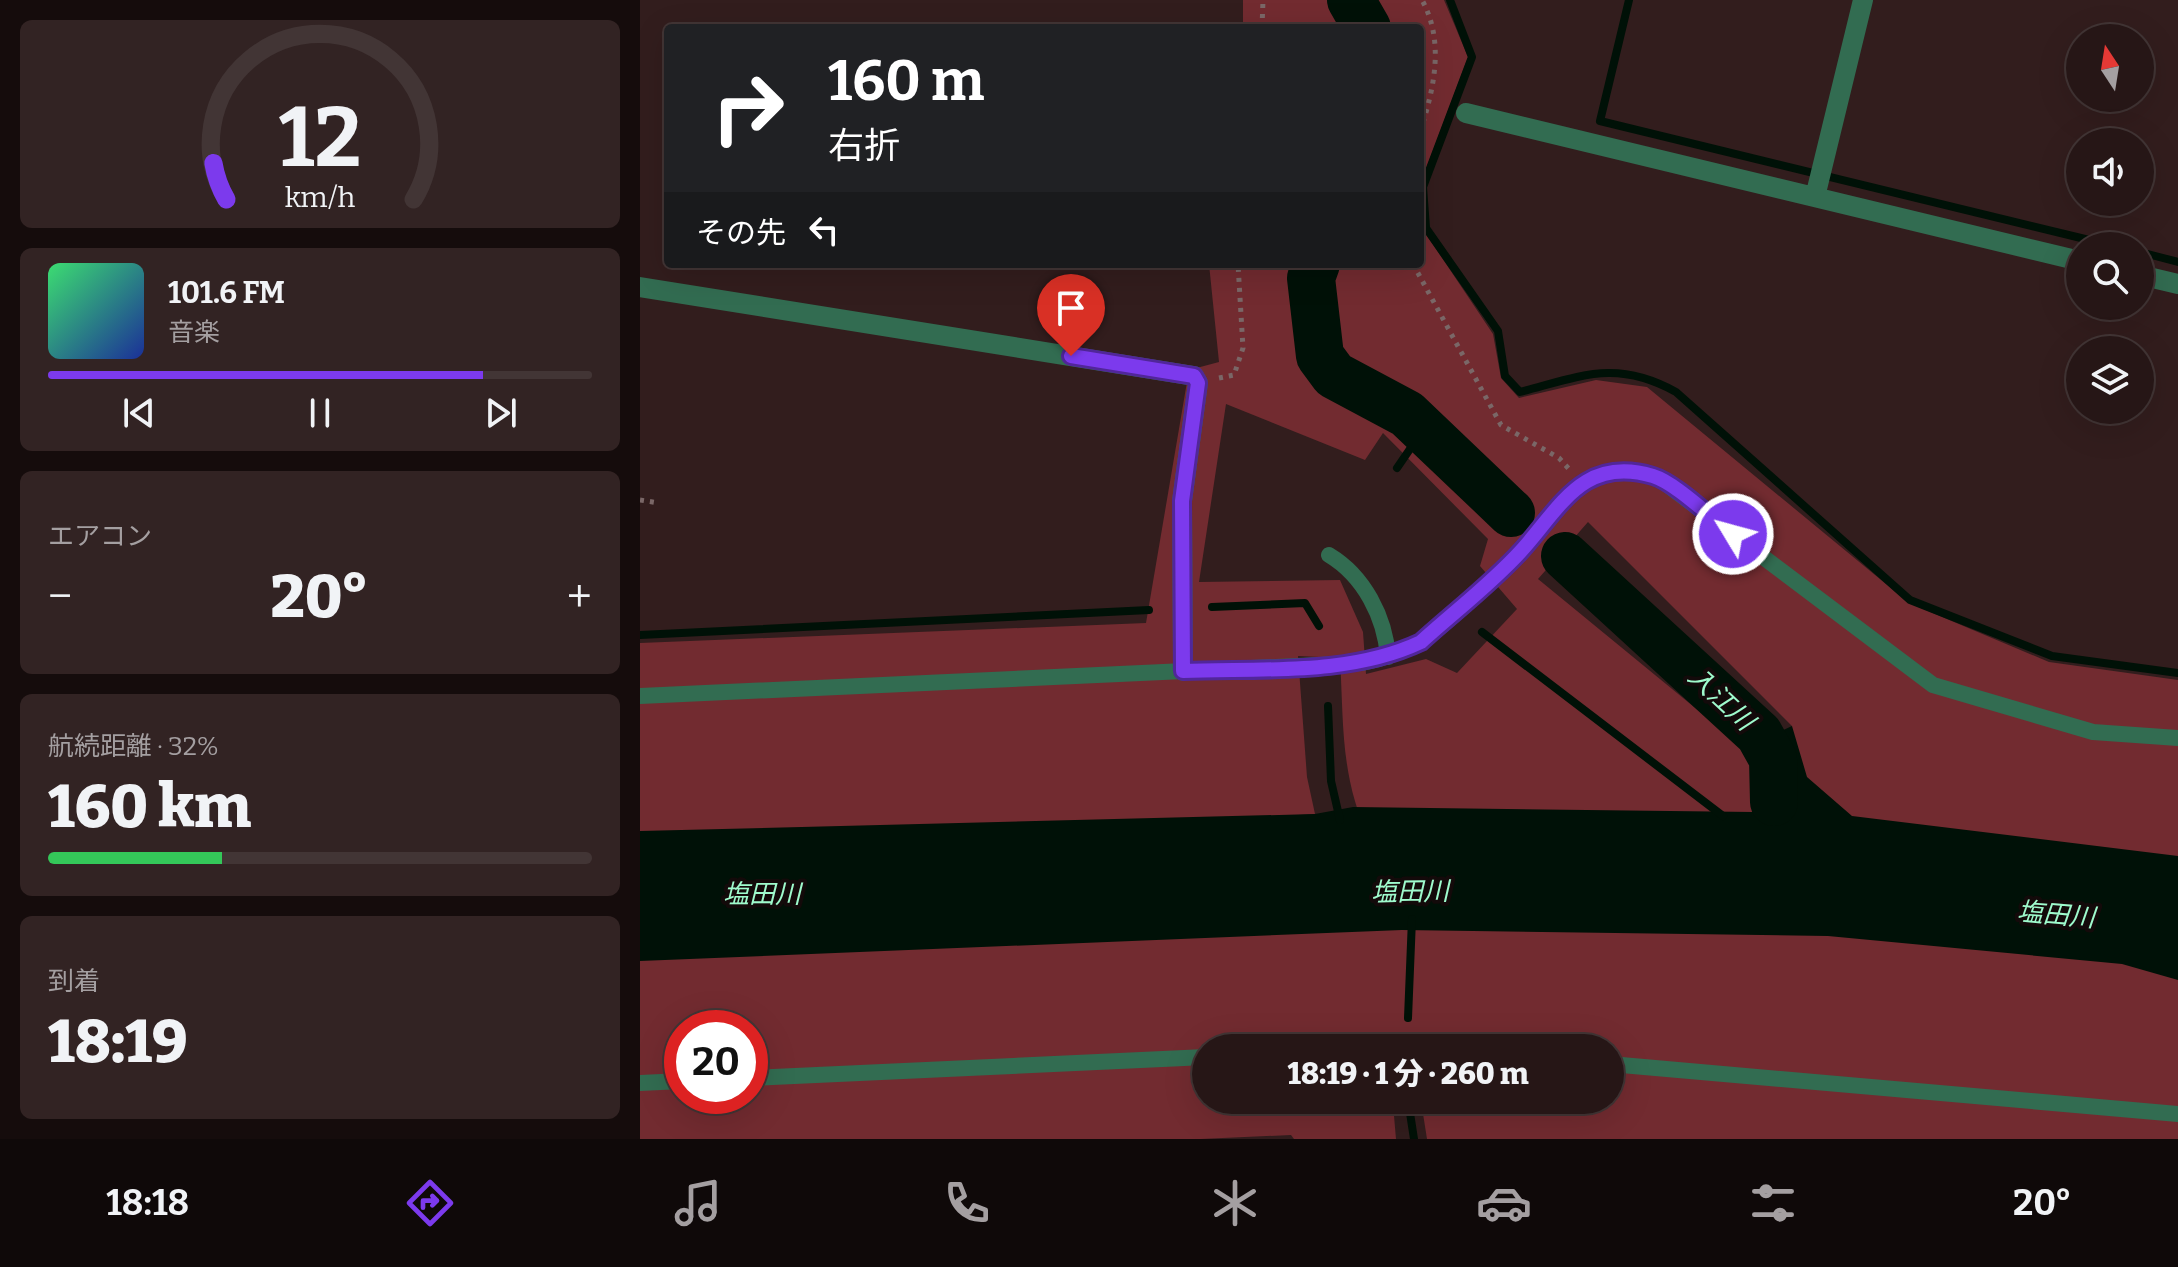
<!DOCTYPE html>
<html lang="ja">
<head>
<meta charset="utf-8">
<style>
  :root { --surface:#261616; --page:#322323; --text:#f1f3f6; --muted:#a49fa1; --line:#423535; --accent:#7c3aed }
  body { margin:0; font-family:Bitter,"Noto Sans JP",serif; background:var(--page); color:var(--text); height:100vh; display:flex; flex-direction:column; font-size:30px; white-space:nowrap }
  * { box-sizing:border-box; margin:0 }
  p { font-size:26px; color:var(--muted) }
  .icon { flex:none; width:44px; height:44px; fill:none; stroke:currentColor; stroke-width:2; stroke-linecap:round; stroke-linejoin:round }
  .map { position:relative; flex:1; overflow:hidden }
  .sheet { display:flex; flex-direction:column; gap:20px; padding:20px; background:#150c0c; width:640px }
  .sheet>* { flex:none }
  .top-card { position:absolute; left:24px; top:24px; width:760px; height:244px; border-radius:8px; box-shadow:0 8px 32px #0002,0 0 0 2px var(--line); background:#202124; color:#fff; overflow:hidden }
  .needle { width:52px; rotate:348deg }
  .controls { position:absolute; left:1426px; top:24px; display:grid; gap:16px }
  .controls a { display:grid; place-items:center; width:88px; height:88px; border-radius:50%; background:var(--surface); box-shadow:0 8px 32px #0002,0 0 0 2px var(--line); font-size:40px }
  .speed { position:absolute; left:24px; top:1010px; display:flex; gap:16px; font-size:40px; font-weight:700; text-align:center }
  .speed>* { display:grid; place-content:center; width:104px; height:104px; border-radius:50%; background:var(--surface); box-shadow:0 8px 32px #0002,0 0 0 2px var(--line); line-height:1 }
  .speed .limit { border:12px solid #d22; background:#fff; color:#111 }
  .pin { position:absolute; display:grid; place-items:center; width:68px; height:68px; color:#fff; margin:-82px -34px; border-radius:50% 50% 50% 0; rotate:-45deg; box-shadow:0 0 8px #0007 }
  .pin .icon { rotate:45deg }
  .me { position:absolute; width:88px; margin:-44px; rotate:307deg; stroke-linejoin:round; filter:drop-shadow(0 0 6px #0008) }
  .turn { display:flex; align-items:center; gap:28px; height:168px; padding:0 32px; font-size:36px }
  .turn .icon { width:104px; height:104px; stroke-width:2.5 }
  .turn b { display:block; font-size:56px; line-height:68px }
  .then { display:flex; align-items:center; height:76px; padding:0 32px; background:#0003; gap:16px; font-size:30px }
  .big { font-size:60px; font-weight:800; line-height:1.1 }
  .sheet .tile { flex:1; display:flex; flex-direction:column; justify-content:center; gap:12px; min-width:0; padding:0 28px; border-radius:12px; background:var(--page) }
  .sheet .dial { align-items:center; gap:0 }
  .dial svg { height:208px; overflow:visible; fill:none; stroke:var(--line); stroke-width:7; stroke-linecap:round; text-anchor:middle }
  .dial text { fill:var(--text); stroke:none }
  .song { display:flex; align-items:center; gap:24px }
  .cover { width:96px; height:96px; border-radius:12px; background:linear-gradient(135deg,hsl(140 70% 55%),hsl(230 70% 35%)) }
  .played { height:8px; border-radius:4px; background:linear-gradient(90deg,var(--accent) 80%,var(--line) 80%) }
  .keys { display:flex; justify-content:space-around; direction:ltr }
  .heat { display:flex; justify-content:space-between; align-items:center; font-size:44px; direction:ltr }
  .charge { height:12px; border-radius:6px; background:linear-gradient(90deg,#34c759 32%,var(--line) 0) }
  .trip { position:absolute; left:552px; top:1034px; width:432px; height:80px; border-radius:40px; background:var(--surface); box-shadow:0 8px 32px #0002,0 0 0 2px var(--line); font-weight:800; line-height:80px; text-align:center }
  .dock { display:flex; height:128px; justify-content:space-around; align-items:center; background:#0f0909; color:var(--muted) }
  .dock .icon { width:56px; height:56px }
  .dock .active { color:var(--accent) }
  .dock b { font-size:36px; color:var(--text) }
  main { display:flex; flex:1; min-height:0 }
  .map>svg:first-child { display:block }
  .green { fill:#722b30; fill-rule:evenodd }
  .water { fill:#001107 }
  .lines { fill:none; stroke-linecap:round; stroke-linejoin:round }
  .stream { stroke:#001107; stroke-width:8 }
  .river { stroke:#001107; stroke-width:48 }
  .path { stroke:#7a6767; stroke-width:5; stroke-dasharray:4 6; stroke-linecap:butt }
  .lane { stroke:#326c51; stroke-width:16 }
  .street { stroke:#326c51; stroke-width:20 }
  .route-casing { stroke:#51269a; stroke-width:20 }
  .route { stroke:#7c3aed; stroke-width:14 }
  .labels { text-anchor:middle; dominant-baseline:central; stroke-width:8; stroke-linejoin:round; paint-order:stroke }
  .water-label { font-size:26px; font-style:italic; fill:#9ffbcd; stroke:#130a0a }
</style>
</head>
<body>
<main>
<section class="sheet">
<div class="tile dial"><svg viewBox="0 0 100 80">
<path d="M14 69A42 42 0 1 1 86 69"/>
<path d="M14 69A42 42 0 0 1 9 55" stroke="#7c3aed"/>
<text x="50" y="56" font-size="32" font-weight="700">12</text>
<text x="50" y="72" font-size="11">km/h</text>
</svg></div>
<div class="tile">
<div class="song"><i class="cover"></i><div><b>101.6 FM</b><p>音楽</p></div></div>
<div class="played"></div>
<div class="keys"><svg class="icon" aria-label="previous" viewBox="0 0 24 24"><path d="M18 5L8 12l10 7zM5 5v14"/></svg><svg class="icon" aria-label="pause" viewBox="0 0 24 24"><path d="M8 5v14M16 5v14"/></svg><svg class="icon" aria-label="next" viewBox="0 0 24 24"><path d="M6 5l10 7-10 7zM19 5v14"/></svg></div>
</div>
<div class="tile"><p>エアコン</p>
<div class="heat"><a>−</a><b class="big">20°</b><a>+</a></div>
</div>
<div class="tile"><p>航続距離 · 32%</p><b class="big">160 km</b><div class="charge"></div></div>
<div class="tile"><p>到着</p><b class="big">18:19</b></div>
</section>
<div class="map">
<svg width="1538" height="1139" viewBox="0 0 1538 1139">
  <rect width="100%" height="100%" fill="#321d1d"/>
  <path class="green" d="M603,0H689L704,28H603Z
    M724,0H804L828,57L780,185V28H737Z
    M780,202L782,228L853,334L861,378L879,398L956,380L1007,387L1269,603L1409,662L1538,680V903L1241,862L1143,778L1152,726L948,522L898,579L1104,748L1116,776L1113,812L732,845C700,779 704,729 700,658L658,656L667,777L675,814L0,857V643L506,623L549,370L579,362L569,264H665L658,291L679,383L759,426L864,523L878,507L792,412L706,366L681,305L694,264H780ZM586,404L725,460L743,433L848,539L840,566L877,609L817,673L786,659L726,674L723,632L700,580L559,582Z
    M0,908L1538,941V1139H787L781,1101L753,1104L756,1139H654L651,1135L561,1139H0ZM42,1028H110V1096H42ZM566,1048H970V1100H566Z"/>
  <path class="water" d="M1152,726L1167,777L1212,816L1538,856V980L1482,964L1188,936L762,930L0,961V831L675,814L713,807L1113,812L1116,776L1104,748Z"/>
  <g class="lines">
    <path class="stream" d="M810,0L832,57L783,187L786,228L858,331L865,376L880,392C942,376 976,359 1036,392L1270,600L1412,656L1538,673
      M989,0L960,121L1474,246
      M1500,252L1538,262
      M757,468L783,430
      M572,607L665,603L679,626
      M842,632L1083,816
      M0,635L509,610
      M688,706L691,781L700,820
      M768,1018L772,919
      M768,1100L774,1139"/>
    <path class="river" d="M711,0L727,28
      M676,264L671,278L680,356L694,375L767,414L871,513
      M925,556L1119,734L1133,759L1134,802"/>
    <path class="path" d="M622,28L623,0
      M780,132C794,89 805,42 782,0
      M773,264L861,425L919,458L929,469
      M579,378L594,375L603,348L598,264
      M0,500L19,503"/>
    <path class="lane" d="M689,555C724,576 745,617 748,657
      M0,696L722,663C742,659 761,653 779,643C804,627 858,575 879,553C927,503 934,459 1017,477L1293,685L1453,732L1538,738
      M970,1064L1538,1114
      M110,1078L566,1057
      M0,1083L42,1081"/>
    <path class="street" d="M826,113L1440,261
      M1175,197L1223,0
      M1500,275L1538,284
      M0,287L554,376L558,383L542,501L543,671"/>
  </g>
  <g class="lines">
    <g class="route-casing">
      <path id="route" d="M431,356L554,376L558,383L542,501L543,671C621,668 709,676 781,642C814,612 851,584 881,551C920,508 943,455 1013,476C1036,483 1072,519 1093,534"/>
    </g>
    <use href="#route" class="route"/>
  </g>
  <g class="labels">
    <g class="water-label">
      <text transform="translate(1081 699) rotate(43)">入江川</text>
      <text transform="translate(770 892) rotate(-1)">塩田川</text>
      <text x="122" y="894">塩田川</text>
      <text transform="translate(1416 915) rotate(5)">塩田川</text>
    </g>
  </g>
</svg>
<div class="controls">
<a><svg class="needle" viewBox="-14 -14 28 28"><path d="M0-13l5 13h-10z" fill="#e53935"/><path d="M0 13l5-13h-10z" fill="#a49fa1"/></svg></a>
<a><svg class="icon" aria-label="sound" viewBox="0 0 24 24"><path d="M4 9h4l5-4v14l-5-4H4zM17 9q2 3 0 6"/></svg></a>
<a><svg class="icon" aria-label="search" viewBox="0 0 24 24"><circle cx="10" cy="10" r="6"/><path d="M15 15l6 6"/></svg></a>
<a><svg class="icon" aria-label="layers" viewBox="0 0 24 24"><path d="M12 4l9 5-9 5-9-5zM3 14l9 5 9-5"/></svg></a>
</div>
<div class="speed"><div class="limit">20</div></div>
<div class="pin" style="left:431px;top:356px;background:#d93025"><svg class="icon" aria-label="arrive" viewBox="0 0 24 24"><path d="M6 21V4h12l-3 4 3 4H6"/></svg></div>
<svg class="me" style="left:1093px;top:534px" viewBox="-20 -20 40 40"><circle r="17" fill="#7c3aed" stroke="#fff" stroke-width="3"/><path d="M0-11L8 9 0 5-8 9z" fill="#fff"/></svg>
<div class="trip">18:19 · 1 分 · 260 m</div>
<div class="top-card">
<div class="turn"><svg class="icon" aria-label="right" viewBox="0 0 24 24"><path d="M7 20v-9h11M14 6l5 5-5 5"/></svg><div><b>160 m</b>右折</div></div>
<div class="then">その先<svg class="icon" aria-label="left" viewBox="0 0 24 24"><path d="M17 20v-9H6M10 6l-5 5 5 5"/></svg></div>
</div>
</div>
</main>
<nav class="dock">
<b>18:18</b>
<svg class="icon active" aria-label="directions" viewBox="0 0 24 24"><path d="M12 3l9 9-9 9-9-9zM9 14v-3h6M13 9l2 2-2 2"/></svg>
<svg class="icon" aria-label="music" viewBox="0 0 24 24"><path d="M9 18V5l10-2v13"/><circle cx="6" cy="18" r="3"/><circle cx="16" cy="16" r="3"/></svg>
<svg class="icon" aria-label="phone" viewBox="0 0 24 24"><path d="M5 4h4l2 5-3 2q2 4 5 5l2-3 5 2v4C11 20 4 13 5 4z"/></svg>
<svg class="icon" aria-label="climate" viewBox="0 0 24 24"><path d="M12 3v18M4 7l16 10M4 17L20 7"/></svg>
<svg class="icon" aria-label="car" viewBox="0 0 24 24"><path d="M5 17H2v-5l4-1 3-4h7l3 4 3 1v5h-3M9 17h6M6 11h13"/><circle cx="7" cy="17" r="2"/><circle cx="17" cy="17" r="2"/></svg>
<svg class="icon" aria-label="filters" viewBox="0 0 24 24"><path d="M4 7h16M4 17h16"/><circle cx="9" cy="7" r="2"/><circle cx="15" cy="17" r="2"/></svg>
<b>20°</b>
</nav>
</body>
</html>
